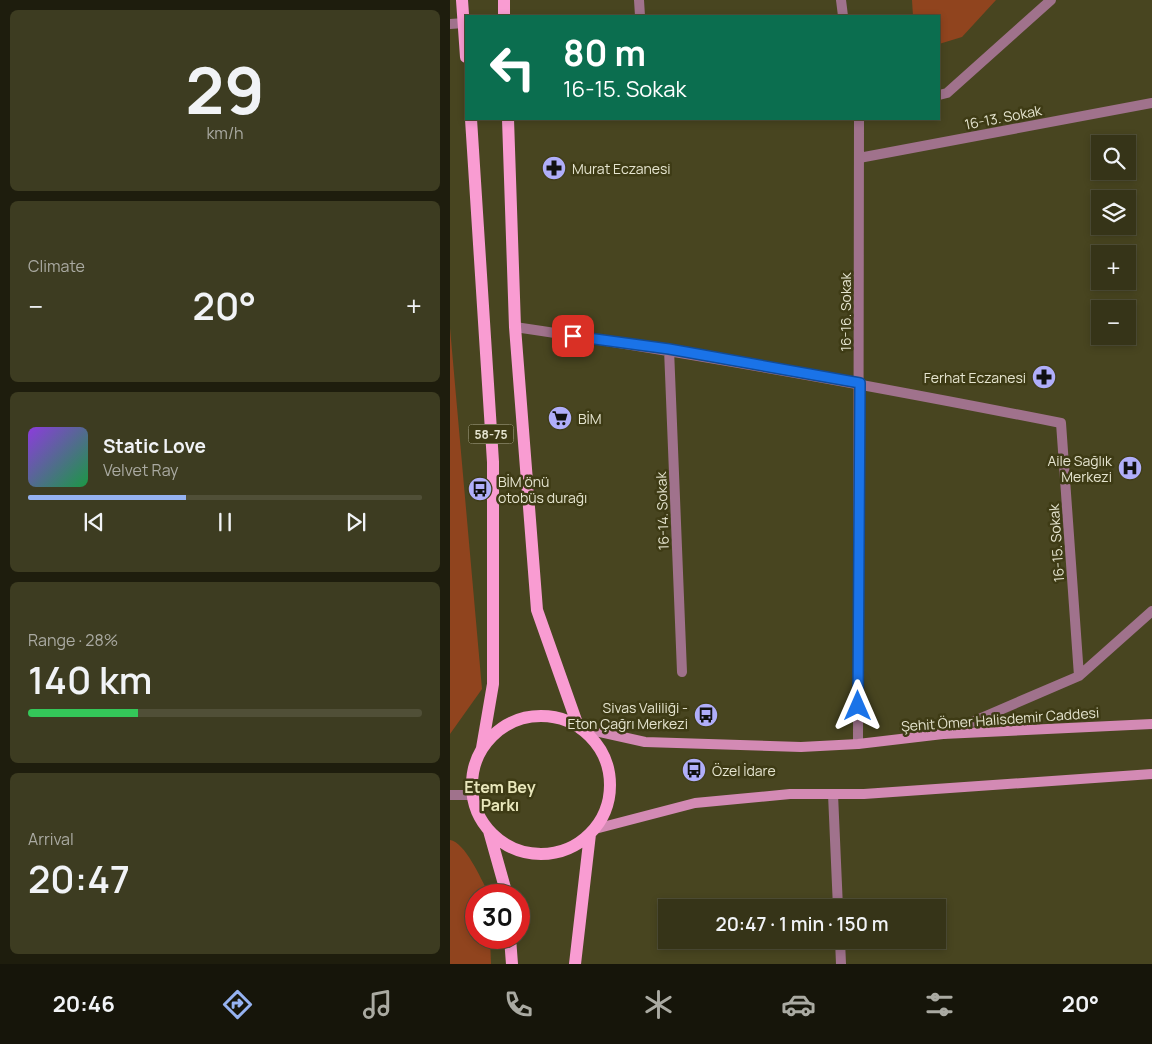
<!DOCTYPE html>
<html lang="en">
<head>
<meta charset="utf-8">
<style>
  :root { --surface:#363418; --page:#3d3c21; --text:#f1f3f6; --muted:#aaaaa2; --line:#504f37; --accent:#95b2f1 }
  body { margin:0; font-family:Manrope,sans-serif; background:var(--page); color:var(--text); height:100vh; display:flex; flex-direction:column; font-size:19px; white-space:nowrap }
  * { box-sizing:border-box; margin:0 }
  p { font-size:16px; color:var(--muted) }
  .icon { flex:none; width:28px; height:28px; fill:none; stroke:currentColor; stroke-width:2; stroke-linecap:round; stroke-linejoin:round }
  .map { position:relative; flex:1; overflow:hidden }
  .sheet { display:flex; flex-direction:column; gap:10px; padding:10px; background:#1e1d0d; width:450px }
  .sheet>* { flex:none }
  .guide { position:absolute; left:15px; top:15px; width:475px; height:105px; border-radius:0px; box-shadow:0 2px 8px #0003,0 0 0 1px var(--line); background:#0b6e4f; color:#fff; overflow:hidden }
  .fabs { position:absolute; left:641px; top:135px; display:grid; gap:10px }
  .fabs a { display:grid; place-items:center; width:45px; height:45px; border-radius:0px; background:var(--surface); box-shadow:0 2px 8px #0003,0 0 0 1px var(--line); font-size:25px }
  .speed { position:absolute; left:15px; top:884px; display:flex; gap:10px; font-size:25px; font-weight:700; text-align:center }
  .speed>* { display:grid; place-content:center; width:65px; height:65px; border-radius:50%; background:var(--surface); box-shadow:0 2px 8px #0003,0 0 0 1px var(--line); line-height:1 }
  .speed .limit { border:8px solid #d22; background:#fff; color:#111 }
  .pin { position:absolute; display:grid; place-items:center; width:42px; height:42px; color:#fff; margin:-21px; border-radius:10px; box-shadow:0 2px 8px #0006 }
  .me { position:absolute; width:55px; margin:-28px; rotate:0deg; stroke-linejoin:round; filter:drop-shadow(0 0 4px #0008) }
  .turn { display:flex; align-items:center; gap:18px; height:105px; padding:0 15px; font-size:22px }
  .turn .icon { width:65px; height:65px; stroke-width:2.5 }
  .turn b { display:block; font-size:35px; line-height:42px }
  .big { font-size:38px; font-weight:600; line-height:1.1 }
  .sheet .tile { flex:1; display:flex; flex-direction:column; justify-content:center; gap:8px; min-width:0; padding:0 18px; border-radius:8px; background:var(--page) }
  .sheet .dial { align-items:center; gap:0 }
  .dial b { font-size:65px; line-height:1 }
  .song { display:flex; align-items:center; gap:15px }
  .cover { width:60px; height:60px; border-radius:8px; background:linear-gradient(135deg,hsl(270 70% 55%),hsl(140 70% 35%)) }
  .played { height:5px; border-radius:2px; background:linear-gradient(90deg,var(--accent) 40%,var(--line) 40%) }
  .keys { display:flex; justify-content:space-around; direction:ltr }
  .heat { display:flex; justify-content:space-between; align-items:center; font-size:28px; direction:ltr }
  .charge { height:8px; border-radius:4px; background:linear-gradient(90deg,#34c759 28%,var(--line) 0) }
  .trip { position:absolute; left:208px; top:899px; width:288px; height:50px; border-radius:0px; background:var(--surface); box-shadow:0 2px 8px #0003,0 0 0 1px var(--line); font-weight:600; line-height:50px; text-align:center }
  .tab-bar { display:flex; height:80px; justify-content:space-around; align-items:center; background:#16150a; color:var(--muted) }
  .tab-bar .icon { width:35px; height:35px }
  .tab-bar .active { color:var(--accent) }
  .tab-bar b { font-size:22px; color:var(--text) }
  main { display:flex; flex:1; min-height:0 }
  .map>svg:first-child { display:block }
  .green { fill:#90441e }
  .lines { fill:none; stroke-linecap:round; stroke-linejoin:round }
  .service { stroke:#a0728c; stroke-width:10 }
  .minor { stroke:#a0728c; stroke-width:10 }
  .tertiary { stroke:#a0728c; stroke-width:10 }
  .secondary { stroke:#d38ab4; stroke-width:10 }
  .primary { stroke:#f99cd2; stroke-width:12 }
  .route-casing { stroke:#114b97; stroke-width:12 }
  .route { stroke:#1a73e8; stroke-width:9 }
  .labels { text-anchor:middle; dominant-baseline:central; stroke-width:5; stroke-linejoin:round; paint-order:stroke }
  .shield { fill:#3e3b15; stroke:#b3b197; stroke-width:1 }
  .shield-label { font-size:12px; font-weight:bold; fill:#e5e4cf }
  .street-label { font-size:14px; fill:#e5e4cf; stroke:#3e3b15 }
  .poi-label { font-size:14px; fill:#e5e4cf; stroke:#3e3b15; text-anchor:start }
  .quarter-label { font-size:16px; font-weight:bold; fill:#e9e7bc; stroke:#3e3b15 }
</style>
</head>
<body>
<main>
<section class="sheet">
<div class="tile dial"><b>29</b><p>km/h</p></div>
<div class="tile"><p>Climate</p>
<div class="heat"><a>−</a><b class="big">20°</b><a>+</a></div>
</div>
<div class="tile">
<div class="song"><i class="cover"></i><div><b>Static Love</b><p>Velvet Ray</p></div></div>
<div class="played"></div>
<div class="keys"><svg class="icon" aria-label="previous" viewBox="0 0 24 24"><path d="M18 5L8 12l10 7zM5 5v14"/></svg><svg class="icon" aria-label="pause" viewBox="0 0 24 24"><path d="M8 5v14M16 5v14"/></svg><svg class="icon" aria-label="next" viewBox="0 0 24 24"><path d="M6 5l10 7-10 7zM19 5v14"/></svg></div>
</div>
<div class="tile"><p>Range · 28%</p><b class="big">140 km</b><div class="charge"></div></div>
<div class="tile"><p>Arrival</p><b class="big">20:47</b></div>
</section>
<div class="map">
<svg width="702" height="964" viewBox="0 0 702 964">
  <rect width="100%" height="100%" fill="#484520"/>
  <path class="green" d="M462,0H546L512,37L489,44V16H463Z
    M0,328L32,689L0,734Z
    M0,840C15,842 31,879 38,892V895H26V938H40L41,964H0Z"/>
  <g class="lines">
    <path class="service" d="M383,794L388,908
      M390,940L391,964"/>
    <path class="minor" d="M189,0L190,16
      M391,0L393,16
      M0,24L14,23
      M489,95L497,93L601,0
      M409,158L702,103
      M65,327C248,354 429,387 611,423L629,676
      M219,349L232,672
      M494,734L629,676L702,611
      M408,744L409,119"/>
    <path class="tertiary" d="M0,795H23"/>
    <path class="secondary" d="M132,728L195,742L351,747L408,744L493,734L702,724
      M145,829L245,803L340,794H414L702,774"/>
    <path class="primary" d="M12,0L16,57
      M54,0V16
      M21,119L43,462V684L32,748
      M58,119L65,327L87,610L128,726
      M22 785a69 69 0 1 1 138 0a69 69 0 1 1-138 0Z
      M39,831L57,895
      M60,938L62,964
      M125,964L140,834"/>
  </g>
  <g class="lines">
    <g class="route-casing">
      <path id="route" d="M123,336L219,349L410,383L408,706"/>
    </g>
    <use href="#route" class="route"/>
  </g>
  <defs>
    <g id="pharmacy-disc" transform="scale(1.25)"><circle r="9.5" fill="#b0aefa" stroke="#3e3b15"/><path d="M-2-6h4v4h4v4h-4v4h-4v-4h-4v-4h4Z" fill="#111"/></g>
    <g id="supermarket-disc" transform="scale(1.25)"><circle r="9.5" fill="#b0aefa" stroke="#3e3b15"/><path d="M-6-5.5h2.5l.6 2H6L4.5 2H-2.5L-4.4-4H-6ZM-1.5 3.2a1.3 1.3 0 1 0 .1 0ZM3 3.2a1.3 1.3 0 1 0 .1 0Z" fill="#111"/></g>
    <g id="hospital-disc" transform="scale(1.25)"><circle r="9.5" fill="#b0aefa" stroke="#3e3b15"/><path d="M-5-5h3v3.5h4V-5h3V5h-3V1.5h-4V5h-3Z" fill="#111"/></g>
    <g id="bus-disc" transform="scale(1.25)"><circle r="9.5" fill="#b0aefa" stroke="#3e3b15"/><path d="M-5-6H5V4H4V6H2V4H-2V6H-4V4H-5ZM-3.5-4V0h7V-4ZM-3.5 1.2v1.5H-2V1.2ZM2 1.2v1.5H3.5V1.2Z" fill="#111"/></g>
  </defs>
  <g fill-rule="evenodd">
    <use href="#pharmacy-disc" x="104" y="168"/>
    <use href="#pharmacy-disc" x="594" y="377"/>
    <use href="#supermarket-disc" x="110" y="418"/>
    <use href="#hospital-disc" x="680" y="468"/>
    <use href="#bus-disc" x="30" y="489"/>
    <use href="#bus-disc" x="256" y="715"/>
    <use href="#bus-disc" x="244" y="770"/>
  </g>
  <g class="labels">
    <rect class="shield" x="18.5" y="424.5" width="45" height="19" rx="4"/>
    <g class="shield-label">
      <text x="41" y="434">58-75</text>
    </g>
    <g class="street-label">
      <text transform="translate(553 117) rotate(-11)">16-13. Sokak</text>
      <text transform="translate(395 312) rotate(-90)">16-16. Sokak</text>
      <text transform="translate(212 511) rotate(-92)">16-14. Sokak</text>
      <text transform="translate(606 543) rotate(-94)">16-15. Sokak</text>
      <text transform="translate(550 719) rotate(-4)">Şehit Ömer Halisdemir Caddesi</text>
    </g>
    <g class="poi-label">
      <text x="122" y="168">Murat Eczanesi</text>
      <text x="576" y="377" text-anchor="end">Ferhat Eczanesi</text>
      <text x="128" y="418">BİM</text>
      <text x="662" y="460" text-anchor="end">Aile Sağlık<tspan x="662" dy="16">Merkezi</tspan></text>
      <text x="48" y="481">BİM önü<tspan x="48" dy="16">otobüs durağı</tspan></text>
      <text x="238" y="707" text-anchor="end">Sivas Valiliği -<tspan x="238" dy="16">Eton Çağrı Merkezi</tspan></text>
      <text x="262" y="770">Özel İdare</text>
    </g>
    <g class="quarter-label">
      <text x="50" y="787">Etem Bey<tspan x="50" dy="18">Parkı</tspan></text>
    </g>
  </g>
</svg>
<div class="fabs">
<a><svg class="icon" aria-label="search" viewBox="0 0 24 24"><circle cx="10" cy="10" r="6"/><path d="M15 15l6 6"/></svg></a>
<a><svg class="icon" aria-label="layers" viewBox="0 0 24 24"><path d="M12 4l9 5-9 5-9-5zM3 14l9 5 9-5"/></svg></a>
<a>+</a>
<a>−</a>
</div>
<div class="speed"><div class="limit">30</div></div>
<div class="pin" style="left:123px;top:336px;background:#d93025"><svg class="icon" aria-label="arrive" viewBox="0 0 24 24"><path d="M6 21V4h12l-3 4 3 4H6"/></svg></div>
<svg class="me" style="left:408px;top:706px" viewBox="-20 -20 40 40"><path d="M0-17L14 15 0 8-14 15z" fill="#1a73e8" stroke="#fff" stroke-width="4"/></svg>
<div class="trip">20:47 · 1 min · 150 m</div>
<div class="guide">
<div class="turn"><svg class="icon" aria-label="left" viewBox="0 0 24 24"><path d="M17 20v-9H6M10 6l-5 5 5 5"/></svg><div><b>80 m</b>16-15. Sokak</div></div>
</div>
</div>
</main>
<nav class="tab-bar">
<b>20:46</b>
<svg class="icon active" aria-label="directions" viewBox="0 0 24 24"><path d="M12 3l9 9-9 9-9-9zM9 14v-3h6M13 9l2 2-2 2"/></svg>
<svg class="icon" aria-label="music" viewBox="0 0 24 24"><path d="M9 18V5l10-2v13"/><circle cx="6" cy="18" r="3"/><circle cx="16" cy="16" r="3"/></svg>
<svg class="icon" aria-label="phone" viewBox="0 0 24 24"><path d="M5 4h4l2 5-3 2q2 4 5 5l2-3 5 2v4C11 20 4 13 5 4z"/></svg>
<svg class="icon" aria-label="climate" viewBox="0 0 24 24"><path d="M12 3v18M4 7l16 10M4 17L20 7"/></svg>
<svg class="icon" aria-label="car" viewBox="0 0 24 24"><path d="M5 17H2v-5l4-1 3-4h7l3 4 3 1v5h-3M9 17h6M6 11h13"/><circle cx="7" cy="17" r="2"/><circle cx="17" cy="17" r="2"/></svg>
<svg class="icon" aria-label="filters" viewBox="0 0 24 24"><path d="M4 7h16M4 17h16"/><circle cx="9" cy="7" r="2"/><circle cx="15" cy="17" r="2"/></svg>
<b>20°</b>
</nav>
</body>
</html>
